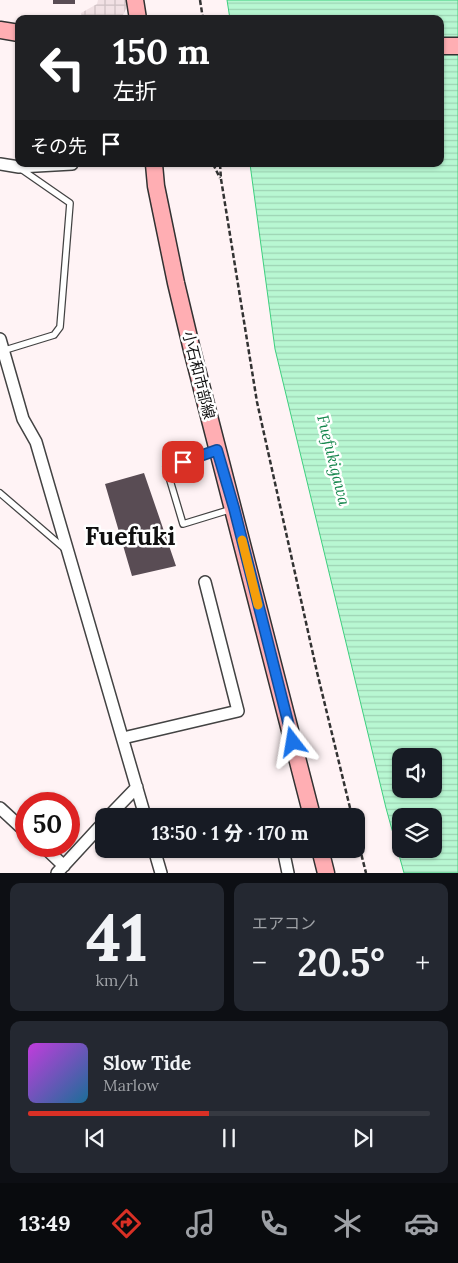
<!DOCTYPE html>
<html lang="ja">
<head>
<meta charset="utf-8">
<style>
  :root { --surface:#171b24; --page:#242831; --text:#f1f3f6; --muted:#9ea1a6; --line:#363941; --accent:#d93025 }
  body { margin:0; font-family:Lora,"Noto Sans JP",serif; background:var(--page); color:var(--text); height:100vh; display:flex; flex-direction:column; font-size:19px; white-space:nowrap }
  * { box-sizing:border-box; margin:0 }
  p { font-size:16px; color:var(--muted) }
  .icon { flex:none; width:28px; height:28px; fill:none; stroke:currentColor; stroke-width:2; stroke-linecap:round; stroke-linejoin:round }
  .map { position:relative; height:873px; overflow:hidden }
  .details { display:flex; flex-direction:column; gap:10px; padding:10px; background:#0d0f14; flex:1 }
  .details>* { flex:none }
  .guide { position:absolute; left:15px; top:15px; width:429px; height:152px; border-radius:10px; box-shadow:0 1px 4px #0004; background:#202124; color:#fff; overflow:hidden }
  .buttons { position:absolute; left:392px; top:748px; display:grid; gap:10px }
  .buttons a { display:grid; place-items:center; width:50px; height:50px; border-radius:10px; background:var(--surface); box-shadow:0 1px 4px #0004; font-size:25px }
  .speed { position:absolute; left:15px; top:792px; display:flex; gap:10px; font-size:25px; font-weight:700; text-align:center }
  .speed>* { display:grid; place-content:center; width:65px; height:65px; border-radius:50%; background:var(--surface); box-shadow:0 1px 4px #0004; line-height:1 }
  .speed .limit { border:8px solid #d22; background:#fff; color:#111 }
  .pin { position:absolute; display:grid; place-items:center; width:42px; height:42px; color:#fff; margin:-21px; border-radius:10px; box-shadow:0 2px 8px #0006 }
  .me { position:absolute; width:55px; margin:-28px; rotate:346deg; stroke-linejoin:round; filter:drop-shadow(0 0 4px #0008) }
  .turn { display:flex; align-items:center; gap:18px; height:105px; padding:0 15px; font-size:22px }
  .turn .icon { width:65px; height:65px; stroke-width:2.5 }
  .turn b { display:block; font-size:35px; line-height:42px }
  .then { display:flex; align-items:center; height:48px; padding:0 15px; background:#0003; gap:10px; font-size:19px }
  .big { font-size:38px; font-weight:800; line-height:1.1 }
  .details .widget { flex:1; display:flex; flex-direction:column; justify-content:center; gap:8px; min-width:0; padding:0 18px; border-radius:10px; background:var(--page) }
  .details .dial { align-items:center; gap:0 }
  .dial b { font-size:65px; line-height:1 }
  .song { display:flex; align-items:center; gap:15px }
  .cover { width:60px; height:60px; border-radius:8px; background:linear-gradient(135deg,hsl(290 70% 55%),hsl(200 70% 35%)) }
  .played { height:5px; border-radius:2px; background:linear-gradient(90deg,var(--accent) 45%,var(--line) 45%) }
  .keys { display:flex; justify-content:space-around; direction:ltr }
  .heat { display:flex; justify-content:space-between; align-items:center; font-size:28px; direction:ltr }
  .details .tiles { flex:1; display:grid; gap:10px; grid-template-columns:1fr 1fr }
  .widget:last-child { grid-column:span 2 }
  .trip { position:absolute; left:95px; top:808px; width:270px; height:50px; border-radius:10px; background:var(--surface); box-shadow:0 1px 4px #0004; font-weight:800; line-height:50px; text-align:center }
  .dock { display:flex; height:80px; justify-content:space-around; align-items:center; background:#090b0e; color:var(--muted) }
  .dock .icon { width:35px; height:35px }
  .dock .current { color:var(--accent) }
  .dock b { font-size:22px; color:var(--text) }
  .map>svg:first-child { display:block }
  .plaza { fill:url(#plaza-grid) }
  .water { fill:url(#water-rules); stroke:#3ecf7f; fill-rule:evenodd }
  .building { fill:#594c54 }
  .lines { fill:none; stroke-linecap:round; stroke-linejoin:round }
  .service-casing { stroke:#434343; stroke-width:8 }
  .minor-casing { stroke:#434343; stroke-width:14 }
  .secondary-casing { stroke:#323232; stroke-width:19 }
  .path { stroke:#323232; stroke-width:2.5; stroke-dasharray:5 2.5; stroke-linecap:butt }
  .service { stroke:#fff; stroke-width:5.5 }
  .minor { stroke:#fff; stroke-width:11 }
  .secondary { stroke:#ffaeb3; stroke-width:16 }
  .route-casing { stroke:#114b97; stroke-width:12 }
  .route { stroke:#1a73e8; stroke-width:9 }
  .slow { stroke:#f59e0b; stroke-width:9 }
  .labels { text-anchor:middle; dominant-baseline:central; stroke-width:5; stroke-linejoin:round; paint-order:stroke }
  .street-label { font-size:15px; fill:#101010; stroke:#fff }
  .water-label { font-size:16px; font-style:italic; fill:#16874d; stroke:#fff }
  .town-label { font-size:25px; font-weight:bold; fill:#101010; stroke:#fff }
</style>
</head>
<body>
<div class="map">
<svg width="458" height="873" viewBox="0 0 458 873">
  <defs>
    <pattern id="plaza-grid" width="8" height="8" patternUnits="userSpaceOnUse" patternTransform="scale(1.25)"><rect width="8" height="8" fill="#f1e1e4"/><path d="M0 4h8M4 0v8" fill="none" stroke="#cec0c3"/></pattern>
    <pattern id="water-rules" width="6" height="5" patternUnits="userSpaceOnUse" patternTransform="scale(1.25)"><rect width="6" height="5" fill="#b8f7d2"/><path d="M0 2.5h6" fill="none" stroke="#9dd3b3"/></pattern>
  </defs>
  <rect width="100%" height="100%" fill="#fff3f5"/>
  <path class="plaza" d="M98,0H126V9L121,19H82L81,13L97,4Z"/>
  <path class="water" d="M227,0H458V873H404L386,808L275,349L250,164H440V19H230ZM401,756H434V789H401ZM401,816H434V849H401Z"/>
  <path class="building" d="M53,0H75V4H53Z
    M144,473L176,566L132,576L105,484Z"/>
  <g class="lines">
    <g class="service-casing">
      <path id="service" d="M2,351L54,335L60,327L70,203L21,169
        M215,451L166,467L183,524L232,509
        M0,493L65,549"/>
    </g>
    <g class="minor-casing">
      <path id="minor" d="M0,164L19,167L72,164
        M0,339L23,419L36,442L145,816
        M123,738L238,711L205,582
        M0,808L26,832
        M109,816L137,787
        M43,846L64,866
        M154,849L161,873
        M283,849L288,873
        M57,873L104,822"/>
    </g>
    <g class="secondary-casing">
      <path id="secondary" d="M135,0L138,19
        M0,30L19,33
        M440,46H458
        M154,164L156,186L176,283L192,350L312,816
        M320,849L326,873"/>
    </g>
    <path class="path" d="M200,0L203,19
      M213,164L220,178
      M220,164L221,179L257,402L317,672L352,816
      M356,833L366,873"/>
    <use href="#service" class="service"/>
    <use href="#minor" class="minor"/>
    <use href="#secondary" class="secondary"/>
  </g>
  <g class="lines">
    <g class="route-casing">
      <path id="route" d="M183,462L217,450L234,508L293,742"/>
    </g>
    <use href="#route" class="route"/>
    <path class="slow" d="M242,540L258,605"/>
  </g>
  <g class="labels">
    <g class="street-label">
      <text transform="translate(199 375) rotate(76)">小石和市部線</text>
    </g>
    <g class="water-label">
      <text transform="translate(334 460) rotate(76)">Fuefukigawa</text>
    </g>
    <g class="town-label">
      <text x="130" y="536">Fuefuki</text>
    </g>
  </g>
</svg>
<div class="buttons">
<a><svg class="icon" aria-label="sound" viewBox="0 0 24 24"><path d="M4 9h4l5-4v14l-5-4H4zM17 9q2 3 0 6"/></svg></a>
<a><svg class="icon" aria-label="layers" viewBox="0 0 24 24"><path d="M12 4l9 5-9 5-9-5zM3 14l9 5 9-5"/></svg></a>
</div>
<div class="speed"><div class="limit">50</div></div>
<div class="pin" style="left:183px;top:462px;background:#d93025"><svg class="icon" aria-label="arrive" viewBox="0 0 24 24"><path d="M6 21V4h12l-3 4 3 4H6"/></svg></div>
<svg class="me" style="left:293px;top:742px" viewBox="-20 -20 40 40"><path d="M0-17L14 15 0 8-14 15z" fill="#1a73e8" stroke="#fff" stroke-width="4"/></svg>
<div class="trip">13:50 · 1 分 · 170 m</div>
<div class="guide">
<div class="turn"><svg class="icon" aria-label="left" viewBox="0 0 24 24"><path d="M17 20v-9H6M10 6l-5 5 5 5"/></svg><div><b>150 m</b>左折</div></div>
<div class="then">その先<svg class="icon" aria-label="arrive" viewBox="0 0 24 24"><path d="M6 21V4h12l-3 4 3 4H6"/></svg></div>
</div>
</div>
<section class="details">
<div class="tiles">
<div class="widget dial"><b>41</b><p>km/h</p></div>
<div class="widget"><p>エアコン</p>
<div class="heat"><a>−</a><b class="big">20.5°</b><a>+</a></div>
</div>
<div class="widget">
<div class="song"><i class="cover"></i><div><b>Slow Tide</b><p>Marlow</p></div></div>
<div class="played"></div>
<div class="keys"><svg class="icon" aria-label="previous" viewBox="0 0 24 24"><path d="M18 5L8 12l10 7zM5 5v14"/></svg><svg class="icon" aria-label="pause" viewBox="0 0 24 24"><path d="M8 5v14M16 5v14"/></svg><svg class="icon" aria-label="next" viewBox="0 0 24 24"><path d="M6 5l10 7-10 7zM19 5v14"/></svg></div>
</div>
</div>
</section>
<nav class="dock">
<b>13:49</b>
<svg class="icon current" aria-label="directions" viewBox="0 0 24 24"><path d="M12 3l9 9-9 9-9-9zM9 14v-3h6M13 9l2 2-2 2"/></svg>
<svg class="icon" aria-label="music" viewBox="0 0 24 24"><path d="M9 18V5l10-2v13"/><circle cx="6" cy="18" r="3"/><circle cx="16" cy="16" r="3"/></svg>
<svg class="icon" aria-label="phone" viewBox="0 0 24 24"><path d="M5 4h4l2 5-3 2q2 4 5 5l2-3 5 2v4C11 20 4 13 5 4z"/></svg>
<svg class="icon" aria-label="climate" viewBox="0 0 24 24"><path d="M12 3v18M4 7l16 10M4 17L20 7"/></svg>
<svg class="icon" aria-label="car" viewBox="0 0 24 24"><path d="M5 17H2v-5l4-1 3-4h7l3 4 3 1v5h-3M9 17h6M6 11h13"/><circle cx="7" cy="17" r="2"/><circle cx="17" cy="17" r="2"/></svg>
</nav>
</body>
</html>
